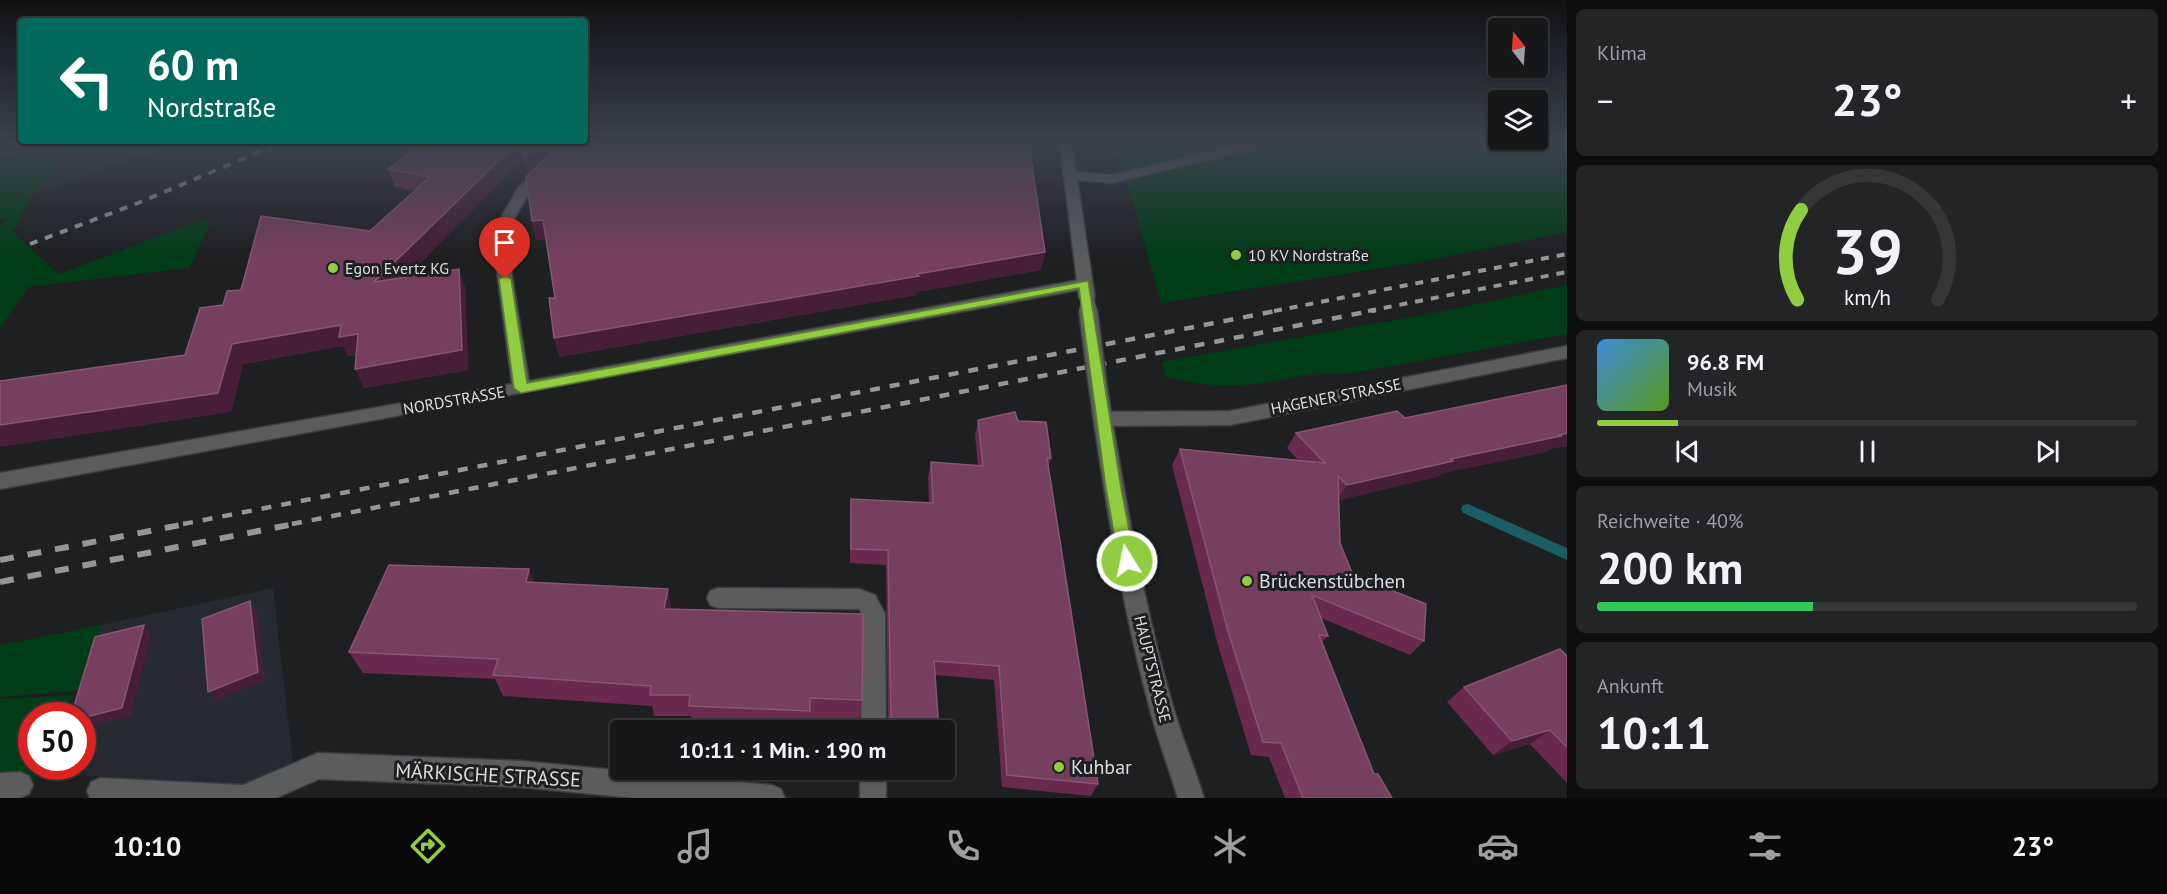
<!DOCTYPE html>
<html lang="de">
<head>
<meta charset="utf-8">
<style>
  :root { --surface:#161719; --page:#232426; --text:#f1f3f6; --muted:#9e9fa2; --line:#353638; --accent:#91cd40 }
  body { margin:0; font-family:"PT Sans",sans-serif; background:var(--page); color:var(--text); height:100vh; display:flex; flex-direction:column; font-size:22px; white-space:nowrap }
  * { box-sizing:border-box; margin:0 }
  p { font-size:20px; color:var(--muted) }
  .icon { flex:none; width:33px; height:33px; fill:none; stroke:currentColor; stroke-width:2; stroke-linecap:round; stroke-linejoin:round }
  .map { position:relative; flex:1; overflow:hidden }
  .side { display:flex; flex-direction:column; gap:9px; padding:9px; background:#0c0d0e; width:600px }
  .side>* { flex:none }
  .top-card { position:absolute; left:18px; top:18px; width:570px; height:126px; border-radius:6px; box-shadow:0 2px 4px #0004,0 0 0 2px var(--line); background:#00695c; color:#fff; overflow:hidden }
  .needle { width:39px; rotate:343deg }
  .controls { position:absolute; left:1488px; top:18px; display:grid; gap:12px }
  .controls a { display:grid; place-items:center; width:60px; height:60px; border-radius:6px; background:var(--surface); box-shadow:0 2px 4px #0004,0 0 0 2px var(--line); font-size:30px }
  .speed { position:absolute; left:18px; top:702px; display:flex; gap:12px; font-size:30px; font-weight:700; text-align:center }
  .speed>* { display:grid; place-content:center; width:78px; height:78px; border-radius:50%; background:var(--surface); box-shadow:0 2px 4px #0004,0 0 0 2px var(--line); line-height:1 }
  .speed .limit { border:9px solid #d22; background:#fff; color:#111 }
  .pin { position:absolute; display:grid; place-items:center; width:51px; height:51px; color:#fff; margin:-62px -26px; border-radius:50% 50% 50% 0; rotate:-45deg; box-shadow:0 0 6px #0007 }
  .pin .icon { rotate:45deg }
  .me { position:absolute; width:66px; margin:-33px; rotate:350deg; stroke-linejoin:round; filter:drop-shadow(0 0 4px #0008) }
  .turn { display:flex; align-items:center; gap:21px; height:126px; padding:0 30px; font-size:27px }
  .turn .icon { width:78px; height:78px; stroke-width:2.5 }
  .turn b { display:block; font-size:42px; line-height:51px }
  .big { font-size:45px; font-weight:800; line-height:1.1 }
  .side .widget { flex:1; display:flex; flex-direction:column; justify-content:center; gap:9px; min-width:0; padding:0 21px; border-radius:9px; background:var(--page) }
  .side .dial { align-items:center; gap:0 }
  .dial svg { height:156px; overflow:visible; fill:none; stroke:var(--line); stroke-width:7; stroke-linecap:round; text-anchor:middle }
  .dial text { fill:var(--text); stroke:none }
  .song { display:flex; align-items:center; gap:18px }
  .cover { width:72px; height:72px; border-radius:9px; background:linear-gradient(135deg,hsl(210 70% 55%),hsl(90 70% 35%)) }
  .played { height:6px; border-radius:3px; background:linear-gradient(90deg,var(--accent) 15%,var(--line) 15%) }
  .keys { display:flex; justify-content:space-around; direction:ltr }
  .heat { display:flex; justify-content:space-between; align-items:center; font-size:33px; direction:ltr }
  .charge { height:9px; border-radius:4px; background:linear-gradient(90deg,#34c759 40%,var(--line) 0) }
  .trip { position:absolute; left:610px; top:720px; width:345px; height:60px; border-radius:6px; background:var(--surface); box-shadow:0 2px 4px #0004,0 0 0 2px var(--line); font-weight:800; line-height:60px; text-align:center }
  .menu { display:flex; height:96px; justify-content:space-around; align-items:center; background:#09090a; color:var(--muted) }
  .menu .icon { width:42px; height:42px }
  .menu .active { color:var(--accent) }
  .menu b { font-size:27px; color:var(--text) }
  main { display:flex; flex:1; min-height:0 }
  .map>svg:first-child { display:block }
  .built { fill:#252930 }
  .green { fill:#003c15 }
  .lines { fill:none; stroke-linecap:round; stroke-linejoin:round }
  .stream { fill:#1b5d65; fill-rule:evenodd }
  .lane-casing { stroke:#3b3c3e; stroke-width:3 }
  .street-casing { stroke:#3b3c3e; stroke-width:3 }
  .secondary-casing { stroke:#3b3c3e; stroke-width:3 }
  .lane { fill:#5a5c5e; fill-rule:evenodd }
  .street { fill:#5a5c5e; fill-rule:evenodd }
  .secondary { fill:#5a5c5e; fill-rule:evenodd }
  .rail-far2 { stroke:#959697; stroke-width:4; stroke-dasharray:8 8; stroke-linecap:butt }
  .rail-far1 { stroke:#959697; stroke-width:4.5; stroke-dasharray:10 10; stroke-linecap:butt }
  .rail { stroke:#959697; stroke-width:6; stroke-dasharray:14 14; stroke-linecap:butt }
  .secondary-bridge-far1-casing { stroke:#3b3c3e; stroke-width:16; stroke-linecap:butt }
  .secondary-bridge-casing { stroke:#3b3c3e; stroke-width:21; stroke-linecap:butt }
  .secondary-bridge-far1 { stroke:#5a5c5e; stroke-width:14 }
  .secondary-bridge { stroke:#5a5c5e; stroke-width:18 }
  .wall { fill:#6a2a50 }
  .shaded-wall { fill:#461e37 }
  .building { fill:#763e5f; stroke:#865773; stroke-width:1.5 }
  .route { fill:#91cd40; stroke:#5e852a; stroke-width:1.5 }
  .poi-dot { fill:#91cd40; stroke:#1e1f21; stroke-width:2 }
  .labels { text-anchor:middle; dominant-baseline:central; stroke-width:6; stroke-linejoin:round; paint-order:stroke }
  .poi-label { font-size:16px; fill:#dcddde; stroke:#1e1f21; text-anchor:start }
  .street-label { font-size:16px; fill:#dcddde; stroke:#1e1f21 }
  .near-poi-label { font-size:20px; fill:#dcddde; stroke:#1e1f21; text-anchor:start }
  .near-street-label { font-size:20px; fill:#dcddde; stroke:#1e1f21 }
</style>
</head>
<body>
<main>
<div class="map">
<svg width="1567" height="798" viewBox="0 0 1567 798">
  <rect width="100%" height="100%" fill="#1e1f21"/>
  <path class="built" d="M0,145H169L32,195L73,152L0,156Z
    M273,588L293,762L237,787L65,774L67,767L82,766L84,690L101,625Z"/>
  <path class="green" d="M1117,145H1567V232L1421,262L1161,303Z
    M73,152L32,195L13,232L59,274L202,220L211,223L189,268L28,287L0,328V227L8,218H0V156Z
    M1567,285V334L1349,374C1317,370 1285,381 1253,384C1219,388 1198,384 1166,377L1162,362L1444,311Z
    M101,625L84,690L0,697V645Z
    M74,695L65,715L32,716V766L40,767L28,791L0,795V699Z"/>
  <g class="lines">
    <path class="stream" d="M1468,504L1567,548V560L1463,513L1461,509L1463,505Z"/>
    <g class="lane-casing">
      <path id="lane" d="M1236,145H1258L1256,148L1112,183L1069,179L1062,175L1069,171L1112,175Z
        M718,588L859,589L875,595L885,614L886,730H861L863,615L859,609L718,608L710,605L707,598L710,591Z
        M860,770H886V798H860Z"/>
    </g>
    <g class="street-casing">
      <path id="street" d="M564,145H577L529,193L513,221L509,257L529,381L1084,279L1092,284L1084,289L0,489V473L512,384L495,257L499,221L518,188Z
        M1567,346V358L1230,425L1103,426L1096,424L1094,419L1096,414L1103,412L1230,411Z
        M318,753L521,761L772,785L781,789L785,798H634L521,787L319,779L276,798H90L87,791L91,782L100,778L243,785Z
        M20,772L29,776L33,785L29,794L20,798H0V773Z"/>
    </g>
    <g class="secondary-casing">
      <path id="secondary" d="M1060,145H1072L1095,298L1087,303L1079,298Z
        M1097,374L1103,376L1106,380C1123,488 1142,597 1172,703C1181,735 1194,766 1204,798H1178C1168,766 1156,735 1148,702C1120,597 1103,488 1088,380L1091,376Z"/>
    </g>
    <use href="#lane" class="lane"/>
    <use href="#street" class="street"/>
    <use href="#secondary" class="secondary"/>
    <path class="rail-far2" d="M30,244L138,203L276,145
      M1274,311L1567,254
      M1368,311L1567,272"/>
    <path class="rail-far1" d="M183,524L1281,310
      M292,524L1376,310"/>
    <path class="rail" d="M0,560L191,523
      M0,582L299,523"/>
    <g class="secondary-bridge-far1-casing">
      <path id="secondary-bridge-far1" d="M1087,298L1089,311"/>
    </g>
    <g class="secondary-bridge-casing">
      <path id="secondary-bridge" d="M1088,310L1097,380"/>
    </g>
    <use href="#secondary-bridge-far1" class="secondary-bridge-far1"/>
    <use href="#secondary-bridge" class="secondary-bridge"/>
  </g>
  <path class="wall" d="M420,145H1029L1045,252L1041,270L917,292L916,295L559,357L555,298L546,239L536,240L528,176L524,158L406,277L459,269L465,288L468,370L364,388L356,355L348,356L343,346L243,364L231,412L185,355L223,305L370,231L414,191L395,187L388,169Z
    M1567,385V446L1549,449L1547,452L1442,473L1440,476L1339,500L1340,543L1353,575L1424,641L1410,655L1321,618L1328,636L1322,642L1374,774L1392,798H1285L1269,757L1251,755L1218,645L1172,465L1180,449L1298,460L1287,448L1296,433L1405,418Z
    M978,420L1018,421L1051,458L1048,467L1098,784L1091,796L1002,787L994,680L935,675L939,730H886L888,720L886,565L850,563V514L851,499L929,503L928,477L931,462L978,465L975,435Z
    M534,583L668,589L671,609L862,700L859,721L810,719L809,730L693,726L691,716H654L652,706L503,696L495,679L363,673L349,652Z
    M1567,656V783L1530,744L1493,755L1447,702L1464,687Z"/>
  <path class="shaded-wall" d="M515,145H561L528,176L524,158L382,302L374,282Z
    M543,220L547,239L536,240L532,221Z
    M1045,252L1041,270L917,292L916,295L559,357L554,338Z
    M459,269L465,288L468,370L364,388L355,369Z
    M341,325L358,334L367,353L348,356L343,346L243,364L231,412L0,447V425L232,344Z
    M1567,433V446L1549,449L1547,452L1442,473L1440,476L1336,501L1347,485L1451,459Z
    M529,569L537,591L526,582Z
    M668,589L672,611L664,609Z
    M250,601L256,610L265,680L216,700L208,692Z
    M144,625L152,633L131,716L82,728V718Z
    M1550,730L1530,744L1493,755L1512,741Z"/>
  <path class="building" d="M420,145H515L374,282L459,269L462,350L355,369L358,334L339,337L341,325L232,344L218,393L0,425V381L185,355L200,308L223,305L227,291L241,290L261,216L370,231L430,177L388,169Z
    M522,145H538L524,158Z
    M558,145H1029L1045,252L917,274L919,276L554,338L549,298H555L543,220L532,221L526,177Z
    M1567,385V433L1559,435L1561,436L1451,459L1453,461L1347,485L1338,476L1340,543L1353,575L1426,604L1424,641L1312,595L1328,636L1319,635L1374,774H1378L1392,798H1303L1281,743L1263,742L1228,631L1180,449L1325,463L1296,433L1397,411L1405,418Z
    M1015,412L1018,421L1046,422L1051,458H1047L1098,784L1007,775L999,666L934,661L939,730H889L888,719L891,717L888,550L851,549V499L933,503L931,462L983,466L978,420Z
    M389,565L529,569L526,582L668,589L664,609L863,614L862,700L810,698V711L689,706L690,695H650L651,686L493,675L498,659L349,652Z
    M250,601L258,672L208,692L202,619Z
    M144,625L122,708L82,718V716H71L95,637Z
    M1560,649L1567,656V747L1550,730L1512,741L1464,687Z"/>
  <linearGradient id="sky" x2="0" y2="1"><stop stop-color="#101112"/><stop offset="0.56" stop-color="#3b424e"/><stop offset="1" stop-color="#3b424e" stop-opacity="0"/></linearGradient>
  <rect width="1567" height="257" fill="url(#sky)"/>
  <path class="route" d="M505,276L511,279L527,383L1088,281L1121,488L1135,561L1133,566L1127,568L1121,566L1119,561L1106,488L1079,288L521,393L514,388L499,279Z"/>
  <g class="poi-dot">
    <circle cx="1236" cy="255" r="6"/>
    <circle cx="333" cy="268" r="6"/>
    <circle cx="1247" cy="581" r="6"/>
    <circle cx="1059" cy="767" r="6"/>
  </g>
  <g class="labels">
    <g class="poi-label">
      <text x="1248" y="255">10 KV Nordstraße</text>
      <text x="345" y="268">Egon Evertz KG</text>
    </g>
    <g class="street-label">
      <text transform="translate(1336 396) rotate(-11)">HAGENER STRASSE</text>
      <text transform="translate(454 400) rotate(-10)">NORDSTRASSE</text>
      <text transform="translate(1153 669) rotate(76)">HAUPTSTRASSE</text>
    </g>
    <g class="near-poi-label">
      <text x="1259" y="581">Brückenstübchen</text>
      <text x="1071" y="767">Kuhbar</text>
    </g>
    <g class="near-street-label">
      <text transform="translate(488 775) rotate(3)">MÄRKISCHE STRASSE</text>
    </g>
  </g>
</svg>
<div class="controls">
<a><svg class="needle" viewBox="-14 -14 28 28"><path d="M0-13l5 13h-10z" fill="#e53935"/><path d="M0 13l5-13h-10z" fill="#9e9fa2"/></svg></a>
<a><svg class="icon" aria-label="layers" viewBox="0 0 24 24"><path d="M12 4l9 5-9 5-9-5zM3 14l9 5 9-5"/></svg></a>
</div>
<div class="speed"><div class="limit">50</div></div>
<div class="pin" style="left:505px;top:279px;background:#d93025"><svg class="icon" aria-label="arrive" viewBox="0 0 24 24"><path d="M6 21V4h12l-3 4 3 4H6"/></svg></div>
<svg class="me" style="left:1127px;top:561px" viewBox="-20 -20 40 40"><circle r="17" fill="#91cd40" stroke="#fff" stroke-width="3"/><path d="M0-11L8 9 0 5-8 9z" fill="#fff"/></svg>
<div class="trip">10:11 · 1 Min. · 190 m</div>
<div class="top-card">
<div class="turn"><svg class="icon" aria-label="left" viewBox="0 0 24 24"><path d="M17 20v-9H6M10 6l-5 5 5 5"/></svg><div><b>60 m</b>Nordstraße</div></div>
</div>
</div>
<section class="side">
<div class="widget"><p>Klima</p>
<div class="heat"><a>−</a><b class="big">23°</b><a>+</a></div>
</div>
<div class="widget dial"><svg viewBox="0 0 100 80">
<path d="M14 69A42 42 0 1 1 86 69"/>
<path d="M14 69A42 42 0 0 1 16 23" stroke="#91cd40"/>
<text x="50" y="56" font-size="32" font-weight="700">39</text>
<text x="50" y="72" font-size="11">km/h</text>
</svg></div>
<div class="widget">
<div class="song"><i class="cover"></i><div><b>96.8 FM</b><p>Musik</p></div></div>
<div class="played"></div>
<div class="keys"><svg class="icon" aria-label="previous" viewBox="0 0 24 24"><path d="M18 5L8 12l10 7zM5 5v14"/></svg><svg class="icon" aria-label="pause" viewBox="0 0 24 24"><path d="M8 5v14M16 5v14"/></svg><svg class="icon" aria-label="next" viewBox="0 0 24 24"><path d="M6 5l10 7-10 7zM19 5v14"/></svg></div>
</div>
<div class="widget"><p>Reichweite · 40%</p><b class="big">200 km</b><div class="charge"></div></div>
<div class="widget"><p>Ankunft</p><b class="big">10:11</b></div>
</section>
</main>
<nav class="menu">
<b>10:10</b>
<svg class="icon active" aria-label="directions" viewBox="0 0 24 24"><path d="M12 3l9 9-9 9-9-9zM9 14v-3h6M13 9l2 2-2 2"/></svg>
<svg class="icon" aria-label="music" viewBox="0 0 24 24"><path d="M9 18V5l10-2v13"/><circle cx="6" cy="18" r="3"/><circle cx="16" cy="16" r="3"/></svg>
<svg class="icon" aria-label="phone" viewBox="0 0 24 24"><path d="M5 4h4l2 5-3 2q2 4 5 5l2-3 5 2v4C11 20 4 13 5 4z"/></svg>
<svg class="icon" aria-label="climate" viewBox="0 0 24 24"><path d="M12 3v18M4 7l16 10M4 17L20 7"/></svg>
<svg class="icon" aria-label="car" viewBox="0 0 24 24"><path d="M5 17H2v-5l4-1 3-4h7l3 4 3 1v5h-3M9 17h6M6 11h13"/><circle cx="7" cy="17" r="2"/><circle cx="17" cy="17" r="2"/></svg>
<svg class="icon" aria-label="filters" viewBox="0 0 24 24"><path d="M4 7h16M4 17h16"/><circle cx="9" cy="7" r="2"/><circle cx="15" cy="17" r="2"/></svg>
<b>23°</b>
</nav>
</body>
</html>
